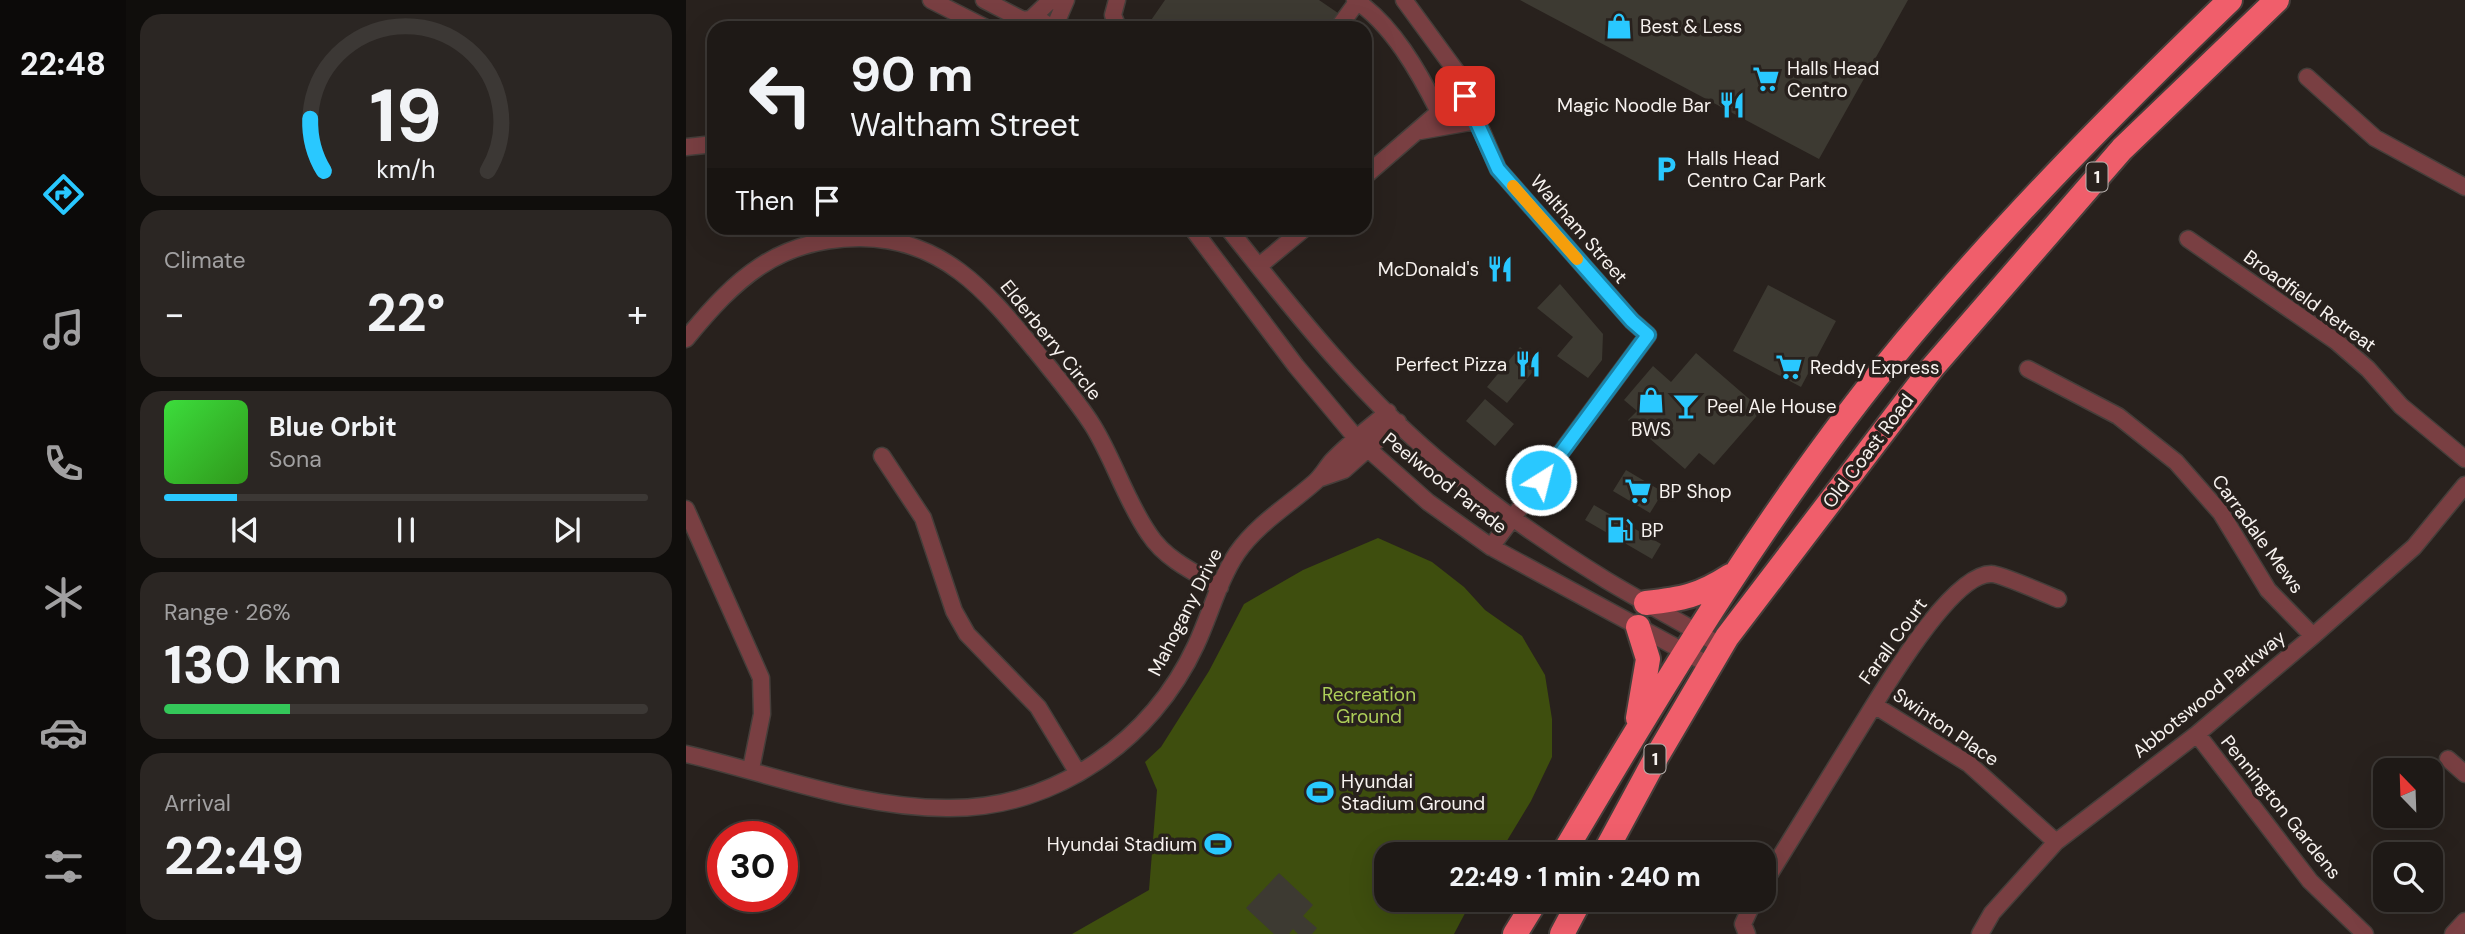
<!DOCTYPE html>
<html lang="en">
<head>
<meta charset="utf-8">
<style>
  :root { --surface:#1e1916; --page:#2b2623; --text:#f1f3f6; --muted:#a1a0a1; --line:#3c3835; --accent:#29c8ff }
  body { margin:0; font-family:"DM Sans",sans-serif; background:var(--page); color:var(--text); height:100vh; display:flex; flex-direction:column; font-size:26px; white-space:nowrap }
  * { box-sizing:border-box; margin:0 }
  p { font-size:23px; color:var(--muted) }
  .icon { flex:none; width:38px; height:38px; fill:none; stroke:currentColor; stroke-width:2; stroke-linecap:round; stroke-linejoin:round }
  .map { position:relative; flex:1; overflow:hidden }
  .details { display:flex; flex-direction:column; gap:14px; padding:14px; background:#100e0c; width:560px }
  .details>* { flex:none }
  .banner { position:absolute; left:21px; top:21px; width:665px; height:214px; border-radius:21px; box-shadow:0 7px 28px #0002,0 0 0 2px var(--line); background:#1e1916; color:var(--text); overflow:hidden }
  .needle { width:46px; rotate:337deg }
  .fabs { position:absolute; left:1687px; top:758px; display:grid; gap:14px }
  .fabs a { display:grid; place-items:center; width:70px; height:70px; border-radius:14px; background:var(--surface); box-shadow:0 7px 28px #0002,0 0 0 2px var(--line); font-size:35px }
  .speed { position:absolute; left:21px; top:821px; display:flex; gap:14px; font-size:35px; font-weight:700; text-align:center }
  .speed>* { display:grid; place-content:center; width:91px; height:91px; border-radius:50%; background:var(--surface); box-shadow:0 7px 28px #0002,0 0 0 2px var(--line); line-height:1 }
  .speed .limit { border:10px solid #d22; background:#fff; color:#111 }
  .pin { position:absolute; display:grid; place-items:center; width:60px; height:60px; color:#fff; margin:-30px; border-radius:14px; box-shadow:0 4px 10px #0006 }
  .me { position:absolute; width:77px; margin:-38px; rotate:36deg; stroke-linejoin:round; filter:drop-shadow(0 0 5px #0008) }
  .turn { display:flex; align-items:center; gap:24px; height:147px; padding:0 28px; font-size:32px }
  .turn .icon { width:91px; height:91px; stroke-width:2.5 }
  .turn b { display:block; font-size:49px; line-height:60px }
  .then { display:flex; align-items:center; height:66px; padding:0 28px; background:#0003; gap:14px; font-size:26px }
  .big { font-size:52px; font-weight:700; line-height:1.1 }
  .details .tile { flex:1; display:flex; flex-direction:column; justify-content:center; gap:10px; min-width:0; padding:0 24px; border-radius:21px; background:var(--page) }
  .details .dial { align-items:center; gap:0 }
  .dial svg { height:182px; overflow:visible; fill:none; stroke:var(--line); stroke-width:7; stroke-linecap:round; text-anchor:middle }
  .dial text { fill:var(--text); stroke:none }
  .song { display:flex; align-items:center; gap:21px }
  .cover { width:84px; height:84px; border-radius:10px; background:linear-gradient(135deg,hsl(120 70% 55%),hsl(110 70% 35%)) }
  .played { height:7px; border-radius:4px; background:linear-gradient(90deg,var(--accent) 15%,var(--line) 15%) }
  .keys { display:flex; justify-content:space-around; direction:ltr }
  .heat { display:flex; justify-content:space-between; align-items:center; font-size:38px; direction:ltr }
  .charge { height:10px; border-radius:5px; background:linear-gradient(90deg,#34c759 26%,var(--line) 0) }
  .trip { position:absolute; left:688px; top:842px; width:402px; height:70px; border-radius:21px; background:var(--surface); box-shadow:0 7px 28px #0002,0 0 0 2px var(--line); font-weight:700; line-height:70px; text-align:center }
  main { display:flex; flex:1; min-height:0 }
  .dock { display:flex; flex-direction:column; width:126px; justify-content:space-around; align-items:center; background:#0c0a09; color:var(--muted) }
  .dock .icon { width:49px; height:49px }
  .dock .selected { color:var(--accent) }
  .dock b { font-size:32px; color:var(--text) }
  .map>svg:first-child { display:block }
  .green { fill:#3e4e0e }
  .building { fill:#3d3a32 }
  .lines { fill:none; stroke-linecap:round; stroke-linejoin:round }
  .minor-casing { stroke:#453e3a; stroke-width:19 }
  .highway-casing { stroke:#453e3a; stroke-width:28 }
  .minor { stroke:#793f42; stroke-width:16 }
  .highway { stroke:#f05e6b; stroke-width:24 }
  .route-casing { stroke:#1b82a6; stroke-width:18 }
  .route { stroke:#29c8ff; stroke-width:12 }
  .slow { stroke:#f59e0b; stroke-width:12 }
  .labels { text-anchor:middle; dominant-baseline:central; stroke-width:7; stroke-linejoin:round; paint-order:stroke }
  .shield { fill:#28211d; stroke:#b9b3b0; stroke-width:2 }
  .shield-label { font-size:18px; font-weight:bold; fill:#f7f2ef }
  .poi-label { font-size:19px; fill:#f7f2ef; stroke:#28211d; text-anchor:start }
  .street-label { font-size:19px; fill:#f7f2ef; stroke:#28211d }
  .park-label { font-size:19px; fill:#adce59; stroke:#28211d }
</style>
</head>
<body>
<main>
<nav class="dock">
<b>22:48</b>
<svg class="icon selected" aria-label="directions" viewBox="0 0 24 24"><path d="M12 3l9 9-9 9-9-9zM9 14v-3h6M13 9l2 2-2 2"/></svg>
<svg class="icon" aria-label="music" viewBox="0 0 24 24"><path d="M9 18V5l10-2v13"/><circle cx="6" cy="18" r="3"/><circle cx="16" cy="16" r="3"/></svg>
<svg class="icon" aria-label="phone" viewBox="0 0 24 24"><path d="M5 4h4l2 5-3 2q2 4 5 5l2-3 5 2v4C11 20 4 13 5 4z"/></svg>
<svg class="icon" aria-label="climate" viewBox="0 0 24 24"><path d="M12 3v18M4 7l16 10M4 17L20 7"/></svg>
<svg class="icon" aria-label="car" viewBox="0 0 24 24"><path d="M5 17H2v-5l4-1 3-4h7l3 4 3 1v5h-3M9 17h6M6 11h13"/><circle cx="7" cy="17" r="2"/><circle cx="17" cy="17" r="2"/></svg>
<svg class="icon" aria-label="filters" viewBox="0 0 24 24"><path d="M4 7h16M4 17h16"/><circle cx="9" cy="7" r="2"/><circle cx="15" cy="17" r="2"/></svg>
</nav>
<section class="details">
<div class="tile dial"><svg viewBox="0 0 100 80">
<path d="M14 69A42 42 0 1 1 86 69"/>
<path d="M14 69A42 42 0 0 1 8 46" stroke="#29c8ff"/>
<text x="50" y="56" font-size="32" font-weight="700">19</text>
<text x="50" y="72" font-size="11">km/h</text>
</svg></div>
<div class="tile"><p>Climate</p>
<div class="heat"><a>−</a><b class="big">22°</b><a>+</a></div>
</div>
<div class="tile">
<div class="song"><i class="cover"></i><div><b>Blue Orbit</b><p>Sona</p></div></div>
<div class="played"></div>
<div class="keys"><svg class="icon" aria-label="previous" viewBox="0 0 24 24"><path d="M18 5L8 12l10 7zM5 5v14"/></svg><svg class="icon" aria-label="pause" viewBox="0 0 24 24"><path d="M8 5v14M16 5v14"/></svg><svg class="icon" aria-label="next" viewBox="0 0 24 24"><path d="M6 5l10 7-10 7zM19 5v14"/></svg></div>
</div>
<div class="tile"><p>Range · 26%</p><b class="big">130 km</b><div class="charge"></div></div>
<div class="tile"><p>Arrival</p><b class="big">22:49</b></div>
</section>
<div class="map">
<svg width="1779" height="934" viewBox="0 0 1779 934">
  <rect width="100%" height="100%" fill="#28211d"/>
  <path class="green" d="M692,538L746,562L778,587L799,610L836,636L859,675L866,719V757L845,801L813,854H700V900H786L768,934H386L463,890L471,790L459,762L475,747L523,671L558,604L617,570Z"/>
  <path class="building" d="M479,0H633L652,13L642,28H464L461,26Z
    M834,0H1222L1133,159Z
    M874,284L917,334L916,360L902,378L871,356L887,337L851,308Z
    M1082,285L1150,321L1115,387L1047,351Z
    M834,347L854,363L821,403L801,387Z
    M1010,353L1076,410L1028,465L1013,453L999,469L942,420L951,411L938,400L967,366L985,382Z
    M799,399L828,424L809,446L780,421Z
    M940,470L977,492L964,513L927,491Z
    M908,505L975,544L966,559L899,520Z
    M593,873L627,905L617,916L631,928L626,934H612L607,929L603,934H588L560,908Z"/>
  <g class="lines">
    <g class="minor-casing">
      <path id="minor" d="M245,0L300,28
        M298,0L337,20
        M431,0L427,15L432,28
        M669,0C706,24 733,72 753,112
        M718,0L770,71L812,169L946,321L962,335L805,547
        M346,18L365,0
        M330,28L337,20L351,18L366,28
        M368,28L380,0
        M652,28L671,2
        M1621,77L1689,138L1779,187
        M734,131L790,121
        M0,147L28,144
        M679,176L753,112L779,96
        M506,228L610,366L671,439L742,502L805,547L1023,665
        M542,228C609,313 679,401 764,470C813,510 866,547 920,580C958,603 997,623 1035,646
        M1502,239L1651,342L1682,369L1715,406L1779,459
        M573,266L619,228
        M0,339C49,279 92,238 174,238C257,238 301,292 349,350C369,375 390,399 407,426C428,460 440,501 463,534C479,559 509,573 534,587
        M1342,369L1432,416L1490,462L1535,513L1582,590L1627,636
        M196,456L237,518L268,611L281,634L352,707L392,773
        M632,479L658,470L712,422
        M0,509L75,678L76,714L65,769
        M1188,705C1206,676 1269,572 1306,574C1314,574 1360,594 1372,599
        M1511,734L1624,881L1679,934
        M0,754C86,774 175,809 264,808C370,808 466,740 510,645C524,615 533,580 551,553C571,524 603,505 629,482C636,476 640,468 646,461C663,443 683,428 702,412
        M1762,759L1779,774
        M1078,883L1188,705L1283,764L1370,842
        M1061,934L1057,924L1068,900
        M1294,934L1306,913L1370,842L1511,734L1627,636L1728,547L1779,485
        M1767,934L1779,921"/>
    </g>
    <g class="highway-casing">
      <path id="highway" d="M960,603C996,599 1013,596 1044,576
        M952,718L962,659L952,627
        M877,854C982,677 1088,500 1220,341C1321,220 1431,109 1544,0
        M918,854L971,756L1041,637L1246,368L1436,149L1591,0
        M829,934L850,900
        M876,934L894,900"/>
    </g>
    <use href="#minor" class="minor"/>
    <use href="#highway" class="highway"/>
  </g>
  <g class="lines">
    <g class="route-casing">
      <path id="route" d="M779,96L812,169L946,321L962,335L855,480"/>
    </g>
    <use href="#route" class="route"/>
    <path class="slow" d="M827,186L891,259"/>
  </g>
  <defs>
    <g id="shop-bare" transform="scale(2.1)"><path d="M-5-2.5h2.3a2.7 3.5 0 0 1 5.4 0H5L5.5 6h-11ZM-1.5-2.5h3a1.5 2.3 0 0 0-3 0Z" fill="#29c8ff" stroke="#28211d" stroke-width="2.5" paint-order="stroke"/></g>
    <g id="supermarket-bare" transform="scale(2.1)"><path d="M-6-5.5h2.5l.6 2H6L4.5 2H-2.5L-4.4-4H-6ZM-1.5 3.2a1.3 1.3 0 1 0 .1 0ZM3 3.2a1.3 1.3 0 1 0 .1 0Z" fill="#29c8ff" stroke="#28211d" stroke-width="2.5" paint-order="stroke"/></g>
    <g id="restaurant-bare" transform="scale(2.1)"><path d="M-5-6h1v4h1v-4h1v4h1v-4h1v5L-1.5 .5V6h-2V.5L-5-1ZM5-6V6H3V1.5H1.5Q1.5-4 5-6Z" fill="#29c8ff" stroke="#28211d" stroke-width="2.5" paint-order="stroke"/></g>
    <g id="parking-bare" transform="scale(2.1)"><path d="M-3.5-5.5H1a3.5 3.5 0 0 1 0 7H-1V5.5H-3.5ZM-1-3.4V-.6H.8a1.4 1.4 0 0 0 0-2.8Z" fill="#29c8ff" stroke="#28211d" stroke-width="2.5" paint-order="stroke"/></g>
    <g id="bar-bare" transform="scale(2.1)"><path d="M-6-5H6L.8 .8V4.5H3.5V6h-7V4.5H-.8V.8Z" fill="#29c8ff" stroke="#28211d" stroke-width="2.5" paint-order="stroke"/></g>
    <g id="fuel-bare" transform="scale(2.1)"><path d="M-5.5-6h7V0h2V4h1.3V-2.5L3-4.5l.8-.8L6-3V5H2.5V1h-1V6h-7ZM-4.2-4.7v3.2H.2V-4.7Z" fill="#29c8ff" stroke="#28211d" stroke-width="2.5" paint-order="stroke"/></g>
    <g id="stadium-bare" transform="scale(2.1)"><path d="M0-5a6.5 5 0 1 0 0 10a6.5 5 0 1 0 0-10ZM-3.5-1.8h7v3.6h-7Z" fill="#29c8ff" stroke="#28211d" stroke-width="2.5" paint-order="stroke"/></g>
  </defs>
  <g fill-rule="evenodd">
    <use href="#shop-bare" x="933" y="26"/>
    <use href="#supermarket-bare" x="1080" y="79"/>
    <use href="#restaurant-bare" x="1046" y="105"/>
    <use href="#parking-bare" x="980" y="169"/>
    <use href="#restaurant-bare" x="814" y="269"/>
    <use href="#restaurant-bare" x="842" y="364"/>
    <use href="#supermarket-bare" x="1103" y="367"/>
    <use href="#shop-bare" x="965" y="400"/>
    <use href="#bar-bare" x="1000" y="406"/>
    <use href="#supermarket-bare" x="952" y="491"/>
    <use href="#fuel-bare" x="934" y="530"/>
    <use href="#stadium-bare" x="634" y="792"/>
    <use href="#stadium-bare" x="532" y="844"/>
  </g>
  <g class="labels">
    <g class="shield">
      <rect x="1400.5" y="162.5" width="21" height="29" rx="5"/>
      <rect x="958.5" y="744.5" width="21" height="29" rx="5"/>
    </g>
    <g class="shield-label">
      <text x="1411" y="177">1</text>
      <text x="969" y="759">1</text>
    </g>
    <g class="poi-label">
      <text x="954" y="26">Best &amp; Less</text>
      <text x="1101" y="68">Halls Head<tspan x="1101" dy="22">Centro</tspan></text>
      <text x="1025" y="105" text-anchor="end">Magic Noodle Bar</text>
      <text x="1001" y="158">Halls Head<tspan x="1001" dy="22">Centro Car Park</tspan></text>
      <text x="793" y="269" text-anchor="end">McDonald's</text>
      <text x="821" y="364" text-anchor="end">Perfect Pizza</text>
      <text x="1124" y="367">Reddy Express</text>
      <text x="1021" y="406">Peel Ale House</text>
      <text x="965" y="429" text-anchor="middle">BWS</text>
      <text x="973" y="491">BP Shop</text>
      <text x="955" y="530">BP</text>
      <text x="655" y="781">Hyundai<tspan x="655" dy="22">Stadium Ground</tspan></text>
      <text x="511" y="844" text-anchor="end">Hyundai Stadium</text>
    </g>
    <g class="street-label">
      <text transform="translate(893 229) rotate(49)">Waltham Street</text>
      <text transform="translate(1624 301) rotate(36)">Broadfield Retreat</text>
      <text transform="translate(365 340) rotate(51)">Elderberry Circle</text>
      <text transform="translate(1182 451) rotate(-53)">Old Coast Road</text>
      <text transform="translate(759 483) rotate(38)">Peelwood Parade</text>
      <text transform="translate(1572 534) rotate(54)">Carradale Mews</text>
      <text transform="translate(499 612) rotate(-63)">Mahogany Drive</text>
      <text transform="translate(1207 641) rotate(-54)">Farall Court</text>
      <text transform="translate(1523 694) rotate(-39)">Abbotswood Parkway</text>
      <text transform="translate(1260 727) rotate(34)">Swinton Place</text>
      <text transform="translate(1595 807) rotate(51)">Pennington Gardens</text>
    </g>
    <g class="park-label">
      <text x="683" y="694">Recreation<tspan x="683" dy="22">Ground</tspan></text>
    </g>
  </g>
</svg>
<div class="fabs">
<a><svg class="needle" viewBox="-14 -14 28 28"><path d="M0-13l5 13h-10z" fill="#e53935"/><path d="M0 13l5-13h-10z" fill="#a1a0a1"/></svg></a>
<a><svg class="icon" aria-label="search" viewBox="0 0 24 24"><circle cx="10" cy="10" r="6"/><path d="M15 15l6 6"/></svg></a>
</div>
<div class="speed"><div class="limit">30</div></div>
<div class="pin" style="left:779px;top:96px;background:#d93025"><svg class="icon" aria-label="arrive" viewBox="0 0 24 24"><path d="M6 21V4h12l-3 4 3 4H6"/></svg></div>
<svg class="me" style="left:855px;top:480px" viewBox="-20 -20 40 40"><circle r="17" fill="#29c8ff" stroke="#fff" stroke-width="3"/><path d="M0-11L8 9 0 5-8 9z" fill="#fff"/></svg>
<div class="trip">22:49 · 1 min · 240 m</div>
<div class="banner">
<div class="turn"><svg class="icon" aria-label="left" viewBox="0 0 24 24"><path d="M17 20v-9H6M10 6l-5 5 5 5"/></svg><div><b>90 m</b>Waltham Street</div></div>
<div class="then">Then<svg class="icon" aria-label="arrive" viewBox="0 0 24 24"><path d="M6 21V4h12l-3 4 3 4H6"/></svg></div>
</div>
</div>
</main>
</body>
</html>
